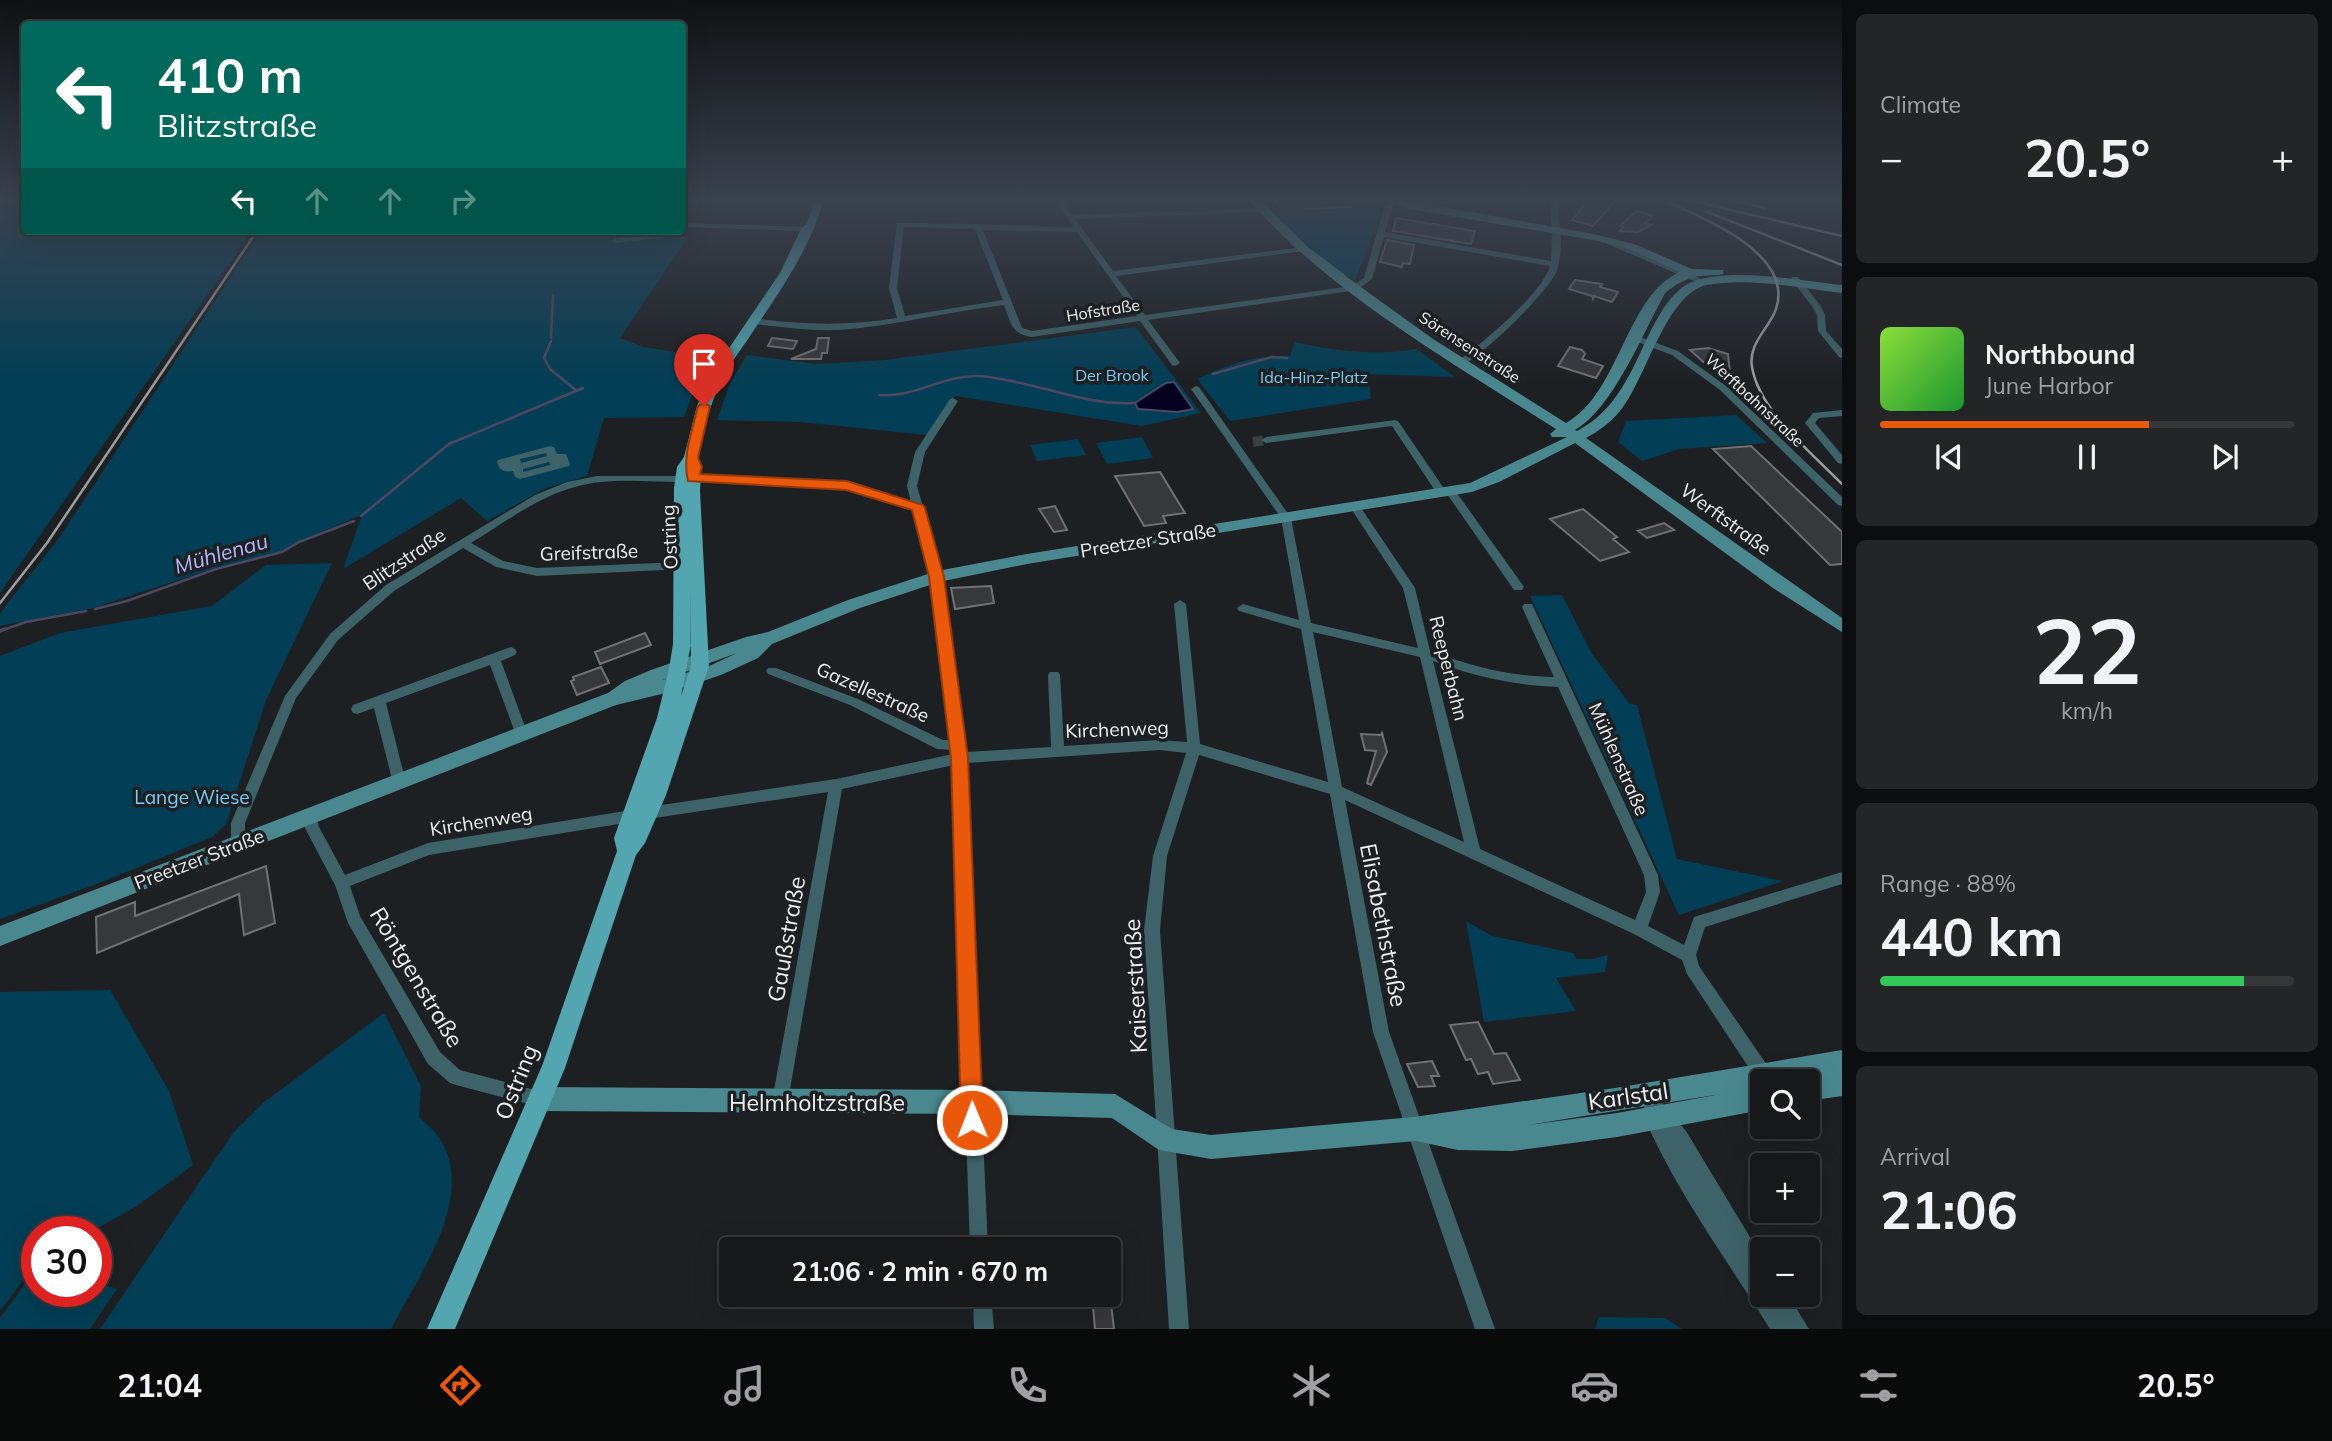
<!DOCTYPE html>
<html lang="en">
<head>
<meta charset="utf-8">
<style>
  :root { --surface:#16181a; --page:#232527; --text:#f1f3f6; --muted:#9ea0a2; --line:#353739; --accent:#ea580c }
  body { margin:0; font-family:Mulish,sans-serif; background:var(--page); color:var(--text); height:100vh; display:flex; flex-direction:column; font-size:26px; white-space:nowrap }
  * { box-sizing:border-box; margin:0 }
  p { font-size:23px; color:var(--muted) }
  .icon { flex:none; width:38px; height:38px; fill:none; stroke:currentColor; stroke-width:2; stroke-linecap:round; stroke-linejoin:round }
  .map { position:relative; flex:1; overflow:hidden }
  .panel { display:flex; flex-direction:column; gap:14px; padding:14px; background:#0c0d0e; width:490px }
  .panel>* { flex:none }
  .top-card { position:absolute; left:21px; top:21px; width:665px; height:214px; border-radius:7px; box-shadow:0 7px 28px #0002,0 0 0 2px var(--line); background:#00695c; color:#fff; overflow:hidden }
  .buttons { position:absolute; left:1750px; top:1069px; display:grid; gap:14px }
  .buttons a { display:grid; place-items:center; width:70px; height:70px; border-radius:7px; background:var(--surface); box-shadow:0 7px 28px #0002,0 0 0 2px var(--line); font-size:35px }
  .speed { position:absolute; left:21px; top:1216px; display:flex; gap:14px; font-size:35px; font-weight:700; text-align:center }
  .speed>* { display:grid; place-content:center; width:91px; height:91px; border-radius:50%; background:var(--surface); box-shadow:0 7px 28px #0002,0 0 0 2px var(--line); line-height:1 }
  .speed .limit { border:10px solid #d22; background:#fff; color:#111 }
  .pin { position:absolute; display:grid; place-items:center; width:60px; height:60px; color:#fff; margin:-72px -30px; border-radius:50% 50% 50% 0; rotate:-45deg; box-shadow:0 0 7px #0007 }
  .pin .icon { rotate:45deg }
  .me { position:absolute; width:77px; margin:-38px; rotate:359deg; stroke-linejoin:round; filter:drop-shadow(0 0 5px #0008) }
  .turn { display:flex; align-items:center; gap:24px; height:147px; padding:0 21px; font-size:32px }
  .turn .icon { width:91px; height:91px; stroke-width:2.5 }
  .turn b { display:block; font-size:49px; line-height:60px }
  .lanes { display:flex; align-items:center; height:66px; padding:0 21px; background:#0003; justify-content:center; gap:35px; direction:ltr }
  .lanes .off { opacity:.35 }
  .big { font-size:52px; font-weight:700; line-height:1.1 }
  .panel .card { flex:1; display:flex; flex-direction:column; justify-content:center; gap:10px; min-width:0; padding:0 24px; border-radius:10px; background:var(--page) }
  .panel .dial { align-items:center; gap:0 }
  .dial b { font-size:91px; line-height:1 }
  .song { display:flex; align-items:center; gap:21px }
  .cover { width:84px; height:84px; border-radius:10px; background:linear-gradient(135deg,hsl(90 70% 55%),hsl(130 70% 35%)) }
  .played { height:7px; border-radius:4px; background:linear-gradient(90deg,var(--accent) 65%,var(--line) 65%) }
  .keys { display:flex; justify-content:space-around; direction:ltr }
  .heat { display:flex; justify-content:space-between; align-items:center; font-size:38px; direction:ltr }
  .charge { height:10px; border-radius:5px; background:linear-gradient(90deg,#34c759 88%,var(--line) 0) }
  .trip { position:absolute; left:719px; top:1237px; width:402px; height:70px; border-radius:7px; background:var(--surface); box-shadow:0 7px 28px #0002,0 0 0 2px var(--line); font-weight:700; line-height:70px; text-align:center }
  .tabs { display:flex; height:112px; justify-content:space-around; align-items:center; background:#090a0a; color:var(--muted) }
  .tabs .icon { width:49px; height:49px }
  .tabs .active { color:var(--accent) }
  .tabs b { font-size:32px; color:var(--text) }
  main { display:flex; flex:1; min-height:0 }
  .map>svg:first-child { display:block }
  .green { fill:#023e55 }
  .water { fill:#050022; stroke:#4b4860; stroke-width:2 }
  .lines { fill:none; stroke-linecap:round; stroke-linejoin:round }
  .stream-far1 { stroke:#4b4860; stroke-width:2.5 }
  .stream { stroke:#4b4860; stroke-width:3.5 }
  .building { fill:#36383b; stroke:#6f7174; stroke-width:2 }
  .street-tunnel { stroke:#3c3f41; stroke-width:10; stroke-dasharray:10 5; stroke-linecap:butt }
  .street { fill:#3d6267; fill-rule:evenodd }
  .secondary { fill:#4a888f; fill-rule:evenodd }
  .primary { fill:#53a5af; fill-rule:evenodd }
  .rail { stroke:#9b9ea0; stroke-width:2.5 }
  .route { fill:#ea580c; stroke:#983908; stroke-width:2 }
  .labels { text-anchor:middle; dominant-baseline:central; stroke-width:7; stroke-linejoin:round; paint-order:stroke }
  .far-street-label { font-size:16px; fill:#eef0f2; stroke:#1d2022 }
  .far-park-label { font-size:16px; fill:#78ccf5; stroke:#1d2022 }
  .street-label { font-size:19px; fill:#eef0f2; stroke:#1d2022 }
  .park-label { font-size:19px; fill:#78ccf5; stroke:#1d2022 }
  .water-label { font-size:21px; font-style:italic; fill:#b3b6fd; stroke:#1d2022 }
  .near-street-label { font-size:23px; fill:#eef0f2; stroke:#1d2022 }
</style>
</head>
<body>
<main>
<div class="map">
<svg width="1842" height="1329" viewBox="0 0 1842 1329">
  <rect width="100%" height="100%" fill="#1d2022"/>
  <path class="green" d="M0,199H24V231H252L0,593Z
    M1375,208L1382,214L1355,280L1334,269L1271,212Z
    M261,231H631L628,240L688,237L620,338L644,347L712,358L697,382L684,417L604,418L587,476L546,488L487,521L461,498L343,569L362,515L299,541L281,552L215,568L93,608L0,626V613L59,538Z
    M1136,327L1201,413L1142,426L955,396L927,435L800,422L717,420L730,383L747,355L817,364L885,360Z
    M1295,342C1334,351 1376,356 1416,349L1455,377L1368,374L1371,399L1230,421L1197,379C1225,365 1258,354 1290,356Z
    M1736,415L1767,443L1679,449L1642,461L1618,442L1626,421Z
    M1142,437L1153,458L1107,464L1096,443Z
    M1078,439L1086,455L1037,461L1030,445Z
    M332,563L266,700L226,824L212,837L102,882L0,919V656L60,633L212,606L266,565Z
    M1562,595L1592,654L1630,704L1637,705L1677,859L1783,881L1679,915L1530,596Z
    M1466,921L1492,936L1574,953L1576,959H1592L1608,955L1605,972L1556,978L1576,1011L1484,1022Z
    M110,990L169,1091L193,1165L137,1206L91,1232H37V1262L0,1311V992Z
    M384,1013L421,1086L419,1117C425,1123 433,1129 438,1136C479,1195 418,1276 391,1329H100L233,1133L263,1103Z
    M37,1268V1292H96V1282L117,1289L90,1329H0V1318Z
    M1599,1317L1665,1318L1682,1329H1595Z"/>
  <path class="water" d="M1174,382L1193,409L1177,412L1138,409L1135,403L1166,383Z"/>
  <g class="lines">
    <path class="stream-far1" d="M551,338L553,295
      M551,341L544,358L550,369L577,391
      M1213,374L1272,357L1287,358
      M879,395C915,398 944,374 980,376C1032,380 1082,406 1135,403
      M361,516L449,444L583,388
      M95,609L127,601L216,569L282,552L299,542L354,521
      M0,631L26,622L86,611"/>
    <path class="stream" d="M0,631L5,629"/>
  </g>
  <path class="building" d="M1275,199H1346L1352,207L1282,210Z
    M1590,199H1617L1593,226L1572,220Z
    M1636,211L1653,216L1645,223L1651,225L1638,232L1620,231L1623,227L1620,226Z
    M1396,218L1475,231L1471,244L1393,231Z
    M1387,240L1414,245L1410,264L1403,263L1402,267L1380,262Z
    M1575,280L1602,284L1600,287L1618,292L1612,302L1594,296L1593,299L1592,296L1569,289Z
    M772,338L797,341L793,349L768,346Z
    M818,338H829L827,353H822L821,359H791L816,349Z
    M1570,347L1582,350L1585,354L1582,359L1603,366L1596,378L1558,366Z
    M1708,348L1728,354L1730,372L1716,373L1690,350Z
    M1751,446L1842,532V564L1830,565L1713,449Z
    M1160,472L1185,513L1163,516L1166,523L1144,526L1115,476Z
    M1055,506L1067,530L1054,532L1039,509Z
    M1583,509L1617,537L1613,539L1629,552L1600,561L1550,519Z
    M1664,523L1674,530L1647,538L1638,531Z
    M991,586L994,603L955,609L951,588Z
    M645,633L651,645L600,664L595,652Z
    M601,667L609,683L577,695L571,681L574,680L573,677Z
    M1382,733L1387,752L1371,785L1367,783L1376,751L1365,750L1361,734L1381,735Z
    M266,866L275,923L244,935L239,894L97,953L96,917L135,902V916Z
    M1478,1022L1494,1054L1506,1053L1520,1080L1493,1084L1488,1072L1478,1074L1471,1059L1466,1060L1450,1025Z
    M1432,1061L1439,1076H1431L1435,1086L1418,1087L1407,1064Z
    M1092,1295H1110L1114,1329H1095Z"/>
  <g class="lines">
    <path class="street-tunnel" d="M1253,442L1266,440"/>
    <path class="street" d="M1054,199H1061L1072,215L1261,208L1265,210L1261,212L1075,219L1113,271L1304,247L1308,249L1304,251L1116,276L1145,315L1352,286L1364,278L1384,208L1392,200L1396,202L1392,208L1385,232L1551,261L1552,238L1550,199H1558C1559,222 1564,248 1557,270C1551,290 1481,357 1461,366L1458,365V361C1482,343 1542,294 1550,266L1384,237L1372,279L1357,290L1148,320L1180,363L1175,366L1172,365L1140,321L1032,337C1011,334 1011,323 1004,305C949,311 895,326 839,330C810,331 782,327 753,324L749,321L753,318C802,325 848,326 897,318L889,288L897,223L978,224L1074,228ZM904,227L975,229L1003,300L905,316L897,288ZM983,230L1077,232L1137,316L1032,331L1022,328Z
      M682,223L806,227L810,229L806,231L682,227Z
      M669,231H679L668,237L615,243L611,241L615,239Z
      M1603,238H1609L1710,283L1703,285L1603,242Z
      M1792,277H1798L1820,305L1825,315L1826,331L1842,349V358L1839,357L1818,331L1817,315L1812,306L1791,279Z
      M1635,335L1678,351L1726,386L1842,497V506L1838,505L1720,390L1672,355L1632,340V336Z
      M1196,386L1199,387L1291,518L1311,623L1418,648L1403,588L1350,507L1355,504L1359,505L1415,588L1430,651C1474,667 1508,676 1554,677L1522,607L1524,604H1532L1658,875L1660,892L1648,926L1684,945L1694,917L1842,872V884L1705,927L1696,955L1699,966L1769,1068L1771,1074L1769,1080L1762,1082L1757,1080L1687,974L1682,960L1634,934L1345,800L1389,1032L1495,1329H1475L1373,1032L1330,794L1199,755L1167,856L1160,930L1189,1329H1169L1144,930L1153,856L1186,753L1160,750L967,763L988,1250H970L954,765L842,789L788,1101L786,1107L780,1109L774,1107L772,1101L828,792L648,819L643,817L641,813L643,809L648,807L836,779L953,754L952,750L937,749L850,705L768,674L766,671L768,668H776L858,699L943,740H951L931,577L913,510L846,489L693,481L688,478L693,475L847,483L911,502L907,486L915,452L950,399L953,398L958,401L925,452L917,486L943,577L966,752L1051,747L1048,675L1050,672H1058L1060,675L1064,746L1160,740L1187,742L1174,604L1180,600L1186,604L1200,744L1328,782L1301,629L1239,611L1237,608L1243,604L1299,620L1281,518L1191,389ZM1313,632L1420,657L1464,842L1342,787ZM1433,661C1476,677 1513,685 1558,687L1644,875L1646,892L1635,920L1480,849Z
      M1842,410V416L1819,418L1815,423L1842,455V464L1838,463L1805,423L1813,413Z
      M1395,420L1398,421L1445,490L1450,488L1454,489L1522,584L1524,587L1522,590H1514L1447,494L1442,496L1438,495L1392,426L1266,443L1261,440L1266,437Z
      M550,446L554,447L557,454H566L570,464L569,466L520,479L515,477L513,471C503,472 500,471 497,462L498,460ZM546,453L547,456L521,463L520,459ZM549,462L550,465L523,472V469Z
      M597,476H682L687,479L682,482C647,482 609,477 575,487C537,497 504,523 471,543L503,561L537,568L681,562L685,563L687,566L685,569L537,576L496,567L463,548L394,591L338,640L296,698L245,823V845L243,849L238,851L233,849L231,845V823L285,696L330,634L386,585L535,495L567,482Z
      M511,647L515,649L517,652L515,655L501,661L528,735L527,739H517L516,735L490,665L386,703L406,783L404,787L399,789L394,787L374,708L357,714L353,713L351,709L353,705Z
      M631,810L636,812L638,816L636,820L631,822L429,855L350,886L360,916L440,1052L460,1070L546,1093L548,1099L546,1105L540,1107L456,1085L450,1083L428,1064L348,923L335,885L305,828L303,817L305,813L310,811L315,813L319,827L345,875L428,843Z
      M1644,1087L1650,1089L1686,1131L1762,1257V1295H1788L1809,1329H1770C1726,1258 1676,1192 1643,1115L1646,1110L1636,1095L1638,1089Z
      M973,1295H991L994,1329H974Z"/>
    <path class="secondary" d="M1248,199H1259L1308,247L1358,285L1433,339L1566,423C1620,393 1626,295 1680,272L1626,248L1593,240L1410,209L1381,199H1399L1593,234L1634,244L1692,269L1723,270V274L1719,275C1695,275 1684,278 1665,293C1643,333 1613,408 1575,430L1577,431C1605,416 1619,395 1633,368C1646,343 1657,310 1679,290C1710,262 1802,281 1842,285V293C1799,288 1750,277 1707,285C1666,293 1646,380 1620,411C1611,422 1599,431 1586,438L1842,618V632L1773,588L1575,443L1499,482L1472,492L1027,564L939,582L860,608L772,644L758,658L721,675L670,692L616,705L0,946V926L608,693L625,681L651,670L746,637L768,632L848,600L937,571L1027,554L1470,483L1567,437H1552L1550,434L1556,429C1453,363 1328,292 1248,199ZM737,653L709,666L662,680H663Z
      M1842,1050V1096L1808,1101V1082H1762V1110L1617,1137L1512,1151L1458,1150L1416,1141L1211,1159L1159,1150L1112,1118L972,1114L540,1111L531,1108L528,1099L531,1090L540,1087L972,1090L1115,1094L1172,1129L1211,1135L1414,1117L1615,1088ZM1721,1094L1617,1113L1528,1125Z"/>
    <path class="primary" d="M814,199H824C811,248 778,294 750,336C740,351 728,366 721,382C714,395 696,447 699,459C701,471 701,479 700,491L709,666L666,795L645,843L636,855L565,1068L455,1329H427L542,1066L617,851L614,838L657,718L669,669L673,644L674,488L677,467L684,457L697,406L708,379L780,273L801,229L807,223ZM690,589L691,666L681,696L691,644Z"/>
    <path class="rail" d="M1659,199C1699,215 1795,253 1776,309C1769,329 1748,343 1752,367C1759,411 1813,454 1842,484
      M1683,199L1842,236
      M1730,199L1764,208
      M1705,211L1842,265
      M0,603L47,543L257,231"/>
  </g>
  <linearGradient id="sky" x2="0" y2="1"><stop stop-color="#101213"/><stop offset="0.52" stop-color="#3a424f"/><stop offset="1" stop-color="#3a424f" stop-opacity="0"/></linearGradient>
  <rect width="1842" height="385" fill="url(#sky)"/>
  <path class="route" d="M704,403L710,406L698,458L702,467L700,474L847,481L923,505L925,508L944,577L968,758L983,1120L980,1128L972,1131L964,1128L961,1120L951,758L929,577L912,510L846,490L688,481C682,457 692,431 698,406Z"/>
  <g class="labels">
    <g class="far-street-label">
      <text transform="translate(1103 310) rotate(-9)">Hofstraße</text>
      <text transform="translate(1470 347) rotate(33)">Sörensenstraße</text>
      <text transform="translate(1755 400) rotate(43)">Werftbahnstraße</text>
    </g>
    <g class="far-park-label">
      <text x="1112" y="375">Der Brook</text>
      <text x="1314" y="377">Ida-Hinz-Platz</text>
    </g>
    <g class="street-label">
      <text transform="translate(1726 519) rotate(36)">Werftstraße</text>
      <text transform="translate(669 537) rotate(-93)">Ostring</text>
      <text transform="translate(1148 540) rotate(-9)">Preetzer Straße</text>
      <text transform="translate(589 552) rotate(-2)">Greifstraße</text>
      <text transform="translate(404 559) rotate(-34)">Blitzstraße</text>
      <text transform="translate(1449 668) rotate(76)">Reeperbahn</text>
      <text transform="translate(873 692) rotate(24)">Gazellestraße</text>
      <text transform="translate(1117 729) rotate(-2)">Kirchenweg</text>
      <text transform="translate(1619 759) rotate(66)">Mühlenstraße</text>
      <text transform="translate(481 821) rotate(-9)">Kirchenweg</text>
      <text transform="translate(199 859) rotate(-21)">Preetzer Straße</text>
    </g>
    <g class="park-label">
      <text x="192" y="797">Lange Wiese</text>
    </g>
    <g class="water-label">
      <text transform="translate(221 553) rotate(-16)">Mühlenau</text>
    </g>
    <g class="near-street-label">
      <text transform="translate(1384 925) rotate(79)">Elisabethstraße</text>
      <text transform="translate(786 939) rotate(-80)">Gaußstraße</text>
      <text transform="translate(417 977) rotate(59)">Röntgenstraße</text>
      <text transform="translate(1135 986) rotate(-93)">Kaiserstraße</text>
      <text transform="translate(516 1082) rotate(-68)">Ostring</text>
      <text transform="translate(1628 1096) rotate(-8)">Karlstal</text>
      <text x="817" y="1102">Helmholtzstraße</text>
    </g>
  </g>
</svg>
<div class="buttons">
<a><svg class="icon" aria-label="search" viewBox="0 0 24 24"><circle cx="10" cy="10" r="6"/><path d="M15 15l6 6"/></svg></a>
<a>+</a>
<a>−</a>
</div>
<div class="speed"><div class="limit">30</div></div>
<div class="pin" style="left:704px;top:406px;background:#d93025"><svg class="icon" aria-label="arrive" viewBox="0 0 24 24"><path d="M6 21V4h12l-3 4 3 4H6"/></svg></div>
<svg class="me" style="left:972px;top:1120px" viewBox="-20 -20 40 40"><circle r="17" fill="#ea580c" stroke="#fff" stroke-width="3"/><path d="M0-11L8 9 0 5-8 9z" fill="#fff"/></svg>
<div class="trip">21:06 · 2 min · 670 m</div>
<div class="top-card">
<div class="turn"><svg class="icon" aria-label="left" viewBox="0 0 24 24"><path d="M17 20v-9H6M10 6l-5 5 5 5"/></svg><div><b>410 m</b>Blitzstraße</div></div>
<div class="lanes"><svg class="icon" aria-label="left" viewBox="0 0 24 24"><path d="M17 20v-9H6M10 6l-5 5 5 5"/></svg><svg class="icon off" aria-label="ahead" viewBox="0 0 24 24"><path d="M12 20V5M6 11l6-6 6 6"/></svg><svg class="icon off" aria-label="ahead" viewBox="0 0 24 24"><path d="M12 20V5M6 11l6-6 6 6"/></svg><svg class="icon off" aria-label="right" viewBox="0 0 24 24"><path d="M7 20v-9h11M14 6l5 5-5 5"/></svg></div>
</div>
</div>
<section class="panel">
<div class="card"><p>Climate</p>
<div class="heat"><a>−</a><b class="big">20.5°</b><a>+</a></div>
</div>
<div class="card">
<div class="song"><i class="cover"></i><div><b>Northbound</b><p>June Harbor</p></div></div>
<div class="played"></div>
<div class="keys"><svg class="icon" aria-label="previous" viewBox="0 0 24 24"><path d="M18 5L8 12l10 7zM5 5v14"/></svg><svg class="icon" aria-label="pause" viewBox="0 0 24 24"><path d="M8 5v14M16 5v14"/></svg><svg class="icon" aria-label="next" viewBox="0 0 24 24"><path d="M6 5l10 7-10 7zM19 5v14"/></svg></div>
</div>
<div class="card dial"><b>22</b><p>km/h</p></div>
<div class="card"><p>Range · 88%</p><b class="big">440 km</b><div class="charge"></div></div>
<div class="card"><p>Arrival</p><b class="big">21:06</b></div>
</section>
</main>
<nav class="tabs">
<b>21:04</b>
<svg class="icon active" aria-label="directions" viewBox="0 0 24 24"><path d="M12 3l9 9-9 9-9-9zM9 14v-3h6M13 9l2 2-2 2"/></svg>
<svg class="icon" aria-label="music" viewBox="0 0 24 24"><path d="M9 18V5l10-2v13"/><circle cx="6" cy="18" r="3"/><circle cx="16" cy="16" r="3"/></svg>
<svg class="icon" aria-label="phone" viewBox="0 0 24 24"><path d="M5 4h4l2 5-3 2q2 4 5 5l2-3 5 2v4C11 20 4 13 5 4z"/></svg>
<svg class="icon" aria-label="climate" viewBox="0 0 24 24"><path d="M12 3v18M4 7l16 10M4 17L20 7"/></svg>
<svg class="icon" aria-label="car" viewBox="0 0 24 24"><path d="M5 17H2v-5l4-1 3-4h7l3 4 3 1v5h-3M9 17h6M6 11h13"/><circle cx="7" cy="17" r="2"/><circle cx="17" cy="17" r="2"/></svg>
<svg class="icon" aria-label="filters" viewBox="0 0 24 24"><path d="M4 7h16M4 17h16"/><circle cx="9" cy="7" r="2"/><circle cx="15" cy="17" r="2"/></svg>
<b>20.5°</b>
</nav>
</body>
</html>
